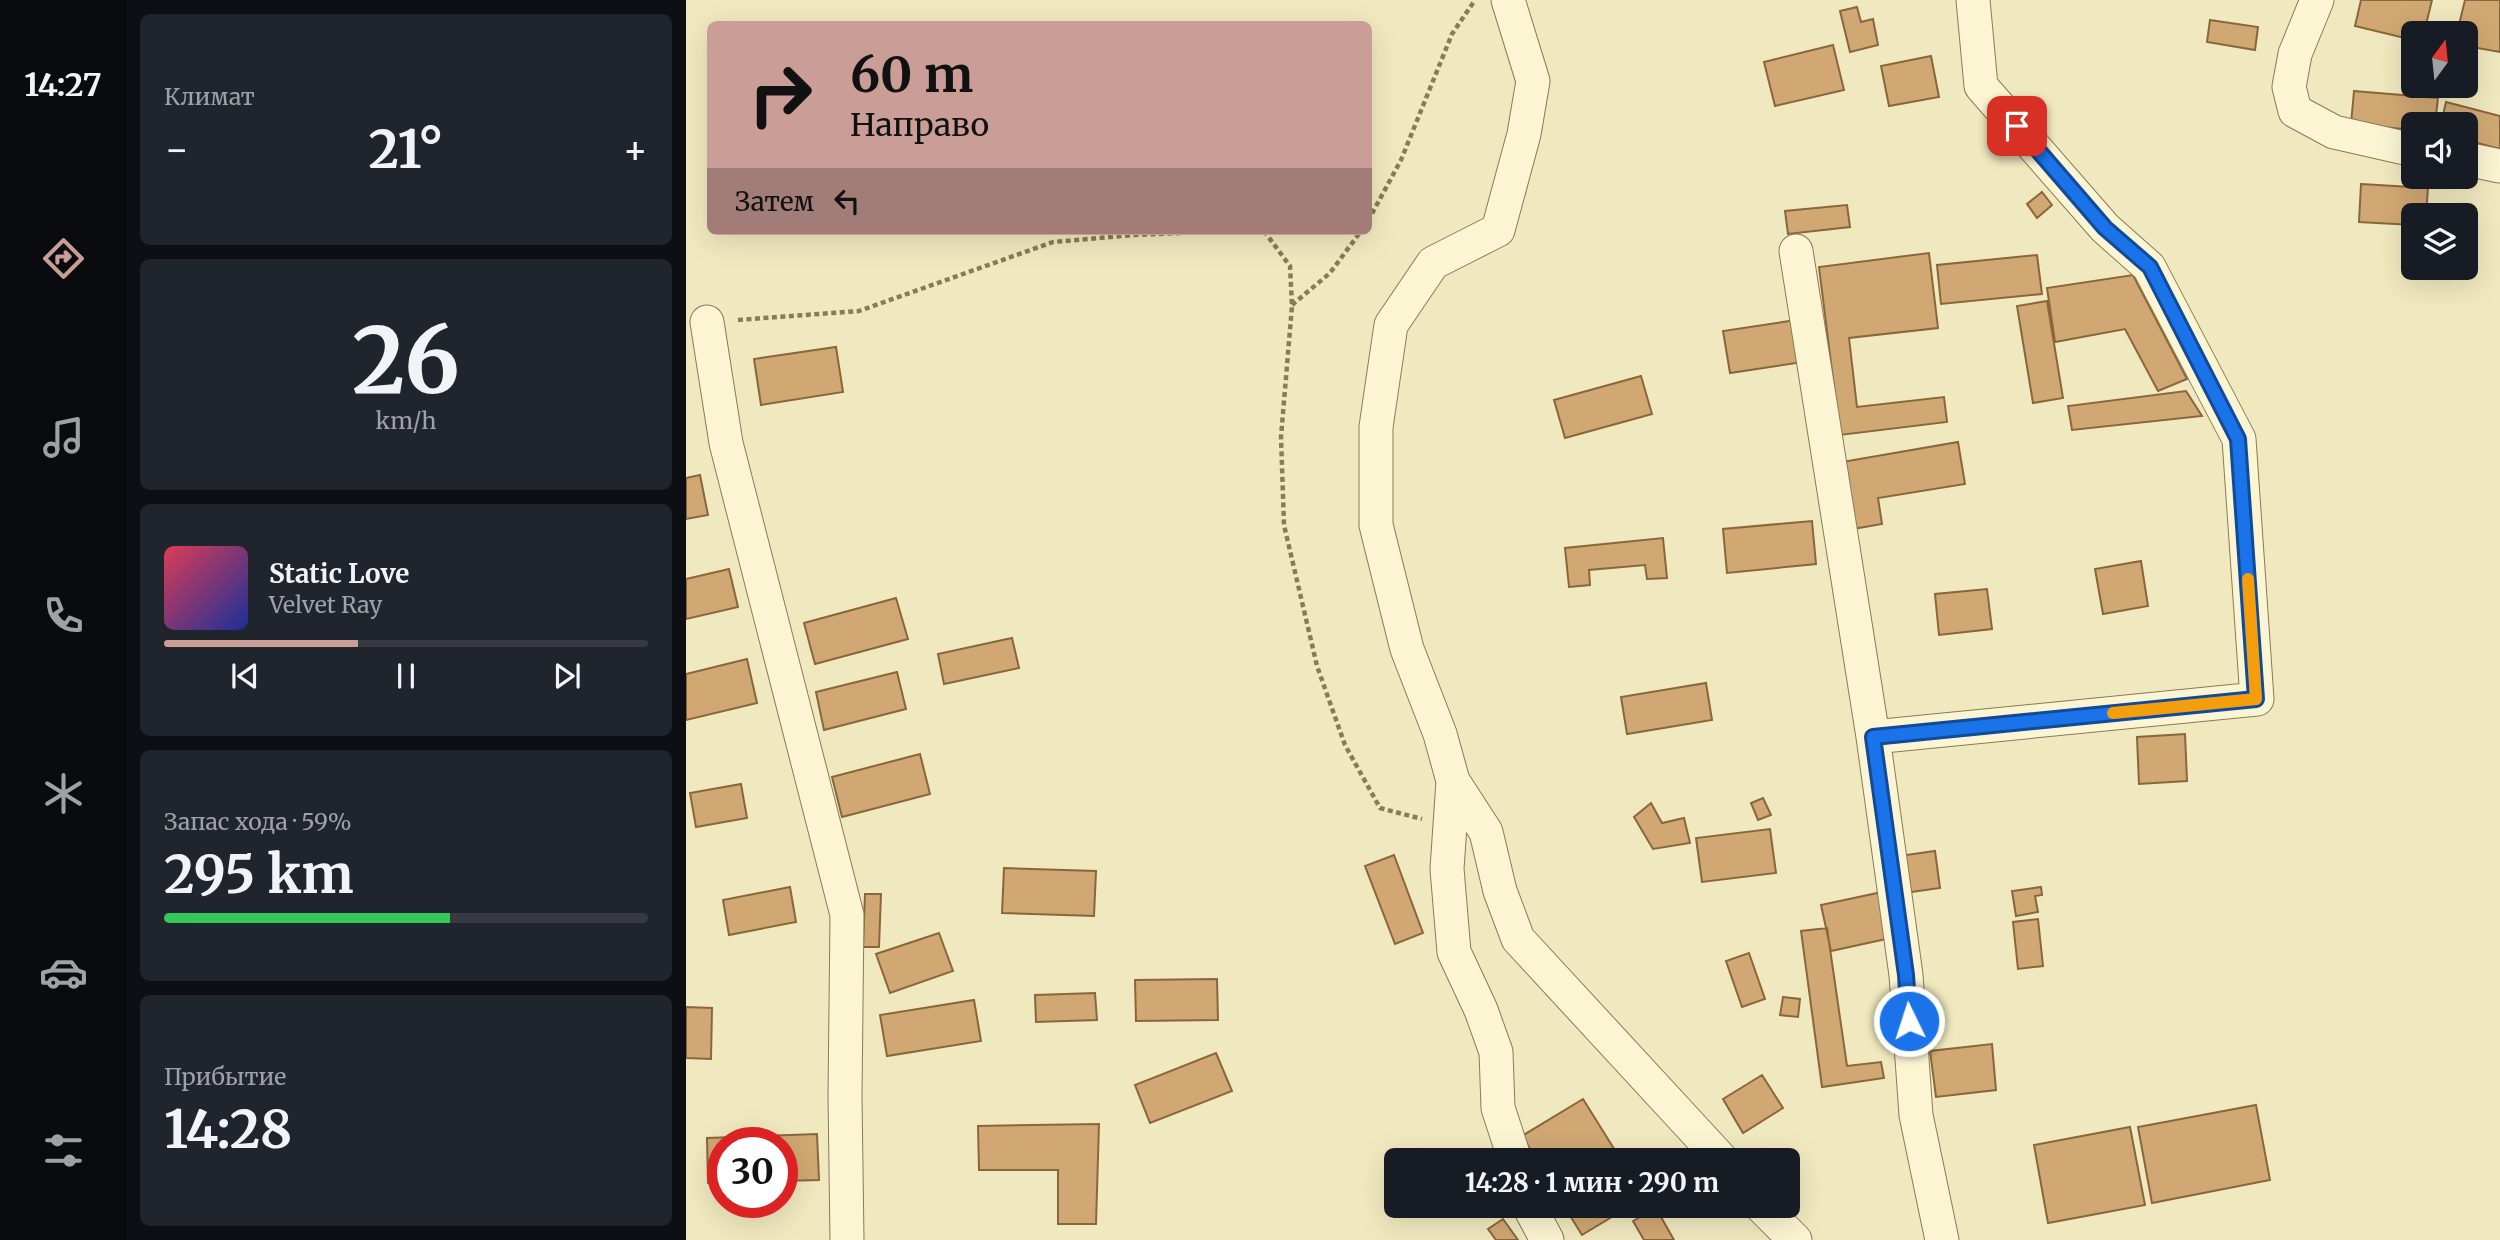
<!DOCTYPE html>
<html lang="ru">
<head>
<meta charset="utf-8">
<style>
  :root { --surface:#171b24; --page:#20242c; --text:#f1f3f6; --muted:#9ea1a6; --line:#363941; --accent:#cb9d97 }
  body { margin:0; font-family:Merriweather,serif; background:var(--page); color:var(--text); height:100vh; display:flex; flex-direction:column; font-size:26px; white-space:nowrap }
  * { box-sizing:border-box; margin:0 }
  p { font-size:23px; color:var(--muted) }
  .icon { flex:none; width:38px; height:38px; fill:none; stroke:currentColor; stroke-width:2; stroke-linecap:round; stroke-linejoin:round }
  .map { position:relative; flex:1; overflow:hidden }
  .details { display:flex; flex-direction:column; gap:14px; padding:14px; background:#0d0f14; width:560px }
  .details>* { flex:none }
  .hud { position:absolute; left:21px; top:21px; width:665px; height:214px; border-radius:10px; box-shadow:0 7px 28px #0002; background:#cb9d97; color:#111; overflow:hidden }
  .needle { width:46px; rotate:15deg }
  .buttons { position:absolute; left:1715px; top:21px; display:grid; gap:14px }
  .buttons a { display:grid; place-items:center; width:77px; height:77px; border-radius:10px; background:var(--surface); box-shadow:0 7px 28px #0002; font-size:35px }
  .speed { position:absolute; left:21px; top:1127px; display:flex; gap:14px; font-size:35px; font-weight:700; text-align:center }
  .speed>* { display:grid; place-content:center; width:91px; height:91px; border-radius:50%; background:var(--surface); box-shadow:0 7px 28px #0002; line-height:1 }
  .speed .limit { border:10px solid #d22; background:#fff; color:#111 }
  .pin { position:absolute; display:grid; place-items:center; width:60px; height:60px; color:#fff; margin:-30px; border-radius:14px; box-shadow:0 4px 10px #0006 }
  .me { position:absolute; width:77px; margin:-38px; rotate:356deg; stroke-linejoin:round; filter:drop-shadow(0 0 5px #0008) }
  .turn { display:flex; align-items:center; gap:24px; height:147px; padding:0 28px; font-size:32px }
  .turn .icon { width:91px; height:91px; stroke-width:2.5 }
  .turn b { display:block; font-size:49px; line-height:60px }
  .then { display:flex; align-items:center; height:66px; padding:0 28px; background:#0003; gap:14px; font-size:26px }
  .big { font-size:52px; font-weight:700; line-height:1.1 }
  .details .card { flex:1; display:flex; flex-direction:column; justify-content:center; gap:10px; min-width:0; padding:0 24px; border-radius:10px; background:var(--page) }
  .details .dial { align-items:center; gap:0 }
  .dial b { font-size:91px; line-height:1 }
  .song { display:flex; align-items:center; gap:21px }
  .cover { width:84px; height:84px; border-radius:10px; background:linear-gradient(135deg,hsl(350 70% 55%),hsl(230 70% 35%)) }
  .played { height:7px; border-radius:4px; background:linear-gradient(90deg,var(--accent) 40%,var(--line) 40%) }
  .keys { display:flex; justify-content:space-around; direction:ltr }
  .heat { display:flex; justify-content:space-between; align-items:center; font-size:38px; direction:ltr }
  .charge { height:10px; border-radius:5px; background:linear-gradient(90deg,#34c759 59%,var(--line) 0) }
  .trip { position:absolute; left:698px; top:1148px; width:416px; height:70px; border-radius:10px; background:var(--surface); box-shadow:0 7px 28px #0002; font-weight:700; line-height:70px; text-align:center }
  main { display:flex; flex:1; min-height:0 }
  .menu { display:flex; flex-direction:column; width:126px; justify-content:space-around; align-items:center; background:#090b0e; color:var(--muted) }
  .menu .icon { width:49px; height:49px }
  .menu .current { color:var(--accent) }
  .menu b { font-size:32px; color:var(--text) }
  .map>svg:first-child { display:block }
  .building { fill:#d1a873; stroke:#8a663b; stroke-width:2 }
  .lines { fill:none; stroke-linecap:round; stroke-linejoin:round }
  .street-casing { stroke:#8a7a56; stroke-width:35 }
  .path { stroke:#8a7a56; stroke-width:4.5; stroke-dasharray:5 3.5; stroke-linecap:butt }
  .street { stroke:#fbf5d3; stroke-width:33 }
  .route-casing { stroke:#114b97; stroke-width:18 }
  .route { stroke:#1a73e8; stroke-width:12 }
  .slow { stroke:#f59e0b; stroke-width:12 }
</style>
</head>
<body>
<main>
<nav class="menu">
<b>14:27</b>
<svg class="icon current" aria-label="directions" viewBox="0 0 24 24"><path d="M12 3l9 9-9 9-9-9zM9 14v-3h6M13 9l2 2-2 2"/></svg>
<svg class="icon" aria-label="music" viewBox="0 0 24 24"><path d="M9 18V5l10-2v13"/><circle cx="6" cy="18" r="3"/><circle cx="16" cy="16" r="3"/></svg>
<svg class="icon" aria-label="phone" viewBox="0 0 24 24"><path d="M5 4h4l2 5-3 2q2 4 5 5l2-3 5 2v4C11 20 4 13 5 4z"/></svg>
<svg class="icon" aria-label="climate" viewBox="0 0 24 24"><path d="M12 3v18M4 7l16 10M4 17L20 7"/></svg>
<svg class="icon" aria-label="car" viewBox="0 0 24 24"><path d="M5 17H2v-5l4-1 3-4h7l3 4 3 1v5h-3M9 17h6M6 11h13"/><circle cx="7" cy="17" r="2"/><circle cx="17" cy="17" r="2"/></svg>
<svg class="icon" aria-label="filters" viewBox="0 0 24 24"><path d="M4 7h16M4 17h16"/><circle cx="9" cy="7" r="2"/><circle cx="15" cy="17" r="2"/></svg>
</nav>
<section class="details">
<div class="card"><p>Климат</p>
<div class="heat"><a>−</a><b class="big">21°</b><a>+</a></div>
</div>
<div class="card dial"><b>26</b><p>km/h</p></div>
<div class="card">
<div class="song"><i class="cover"></i><div><b>Static Love</b><p>Velvet Ray</p></div></div>
<div class="played"></div>
<div class="keys"><svg class="icon" aria-label="previous" viewBox="0 0 24 24"><path d="M18 5L8 12l10 7zM5 5v14"/></svg><svg class="icon" aria-label="pause" viewBox="0 0 24 24"><path d="M8 5v14M16 5v14"/></svg><svg class="icon" aria-label="next" viewBox="0 0 24 24"><path d="M6 5l10 7-10 7zM19 5v14"/></svg></div>
</div>
<div class="card"><p>Запас хода · 59%</p><b class="big">295 km</b><div class="charge"></div></div>
<div class="card"><p>Прибытие</p><b class="big">14:28</b></div>
</section>
<div class="map">
<svg width="1814" height="1240" viewBox="0 0 1814 1240">
  <rect width="100%" height="100%" fill="#f0e9bf"/>
  <path class="building" d="M1675,0H1746L1738,33H1727V40L1669,26Z
    M1779,0H1814V52L1780,46V33H1771Z
    M1171,7L1175,22L1187,19L1192,45L1164,52L1154,11Z
    M1524,20L1572,27L1569,50L1521,42Z
    M1147,45L1158,90L1089,106L1078,62Z
    M1245,56L1253,97L1203,106L1195,66Z
    M1668,91L1752,98L1749,124H1727V130L1665,124Z
    M1760,102L1814,116V149L1780,140V124H1755Z
    M1675,184L1742,188L1740,215H1727V225L1673,222Z
    M1356,192L1366,205L1351,218L1341,204Z
    M1161,205L1164,227L1102,234L1099,211Z
    M1243,253L1252,328L1163,338L1171,407L1258,397L1261,422L1154,435L1133,267Z
    M1351,255L1356,294L1255,304L1251,265Z
    M1447,275L1501,379L1472,391L1439,329L1369,342L1361,288Z
    M1361,301L1377,398L1347,403L1331,306Z
    M1110,320L1117,362L1044,373L1037,331Z
    M150,347L157,392L75,405L68,359Z
    M955,376L966,414L879,438L868,400Z
    M1500,391L1516,416L1386,430L1382,406Z
    M1272,442L1279,484L1192,498L1196,524L1167,529L1156,462Z
    M14,475L22,515L0,519V478Z
    M1126,521L1130,564L1041,573L1037,529Z
    M977,538L981,578L961,579L959,565L903,570L904,585L883,587L879,548Z
    M1455,561L1462,606L1417,614L1409,569Z
    M43,569L52,607L0,619V579Z
    M1301,589L1306,629L1253,635L1249,594Z
    M210,598L222,639L129,664L118,623Z
    M326,638L333,668L258,684L252,654Z
    M61,659L71,703L0,720V674Z
    M211,672L220,709L138,730L130,692Z
    M1020,683L1026,720L941,734L935,697Z
    M1499,734L1501,781L1453,784L1451,737Z
    M234,754L244,794L156,817L146,777Z
    M55,784L61,818L10,827L4,793Z
    M1077,798L1085,815L1072,820L1065,803Z
    M965,803L976,823L998,818L1004,843L967,849L948,817Z
    M1084,829L1090,873L1016,882L1010,838Z
    M1249,851L1254,888L1218,893L1213,856Z
    M708,855L737,933L709,944L679,866Z
    M318,868L410,871L408,916L316,913Z
    M104,887L110,922L43,935L37,900Z
    M1355,887L1356,895L1349,896L1352,912L1330,916L1326,891Z
    M1196,892L1205,938L1145,951L1135,905Z
    M179,894H195L193,947H177Z
    M1352,919L1357,966L1332,969L1327,922Z
    M1141,928L1161,1066L1195,1062L1198,1078L1136,1087L1115,931Z
    M253,933L267,971L204,993L190,954Z
    M1063,953L1079,999L1056,1007L1040,961Z
    M531,979L532,1020L450,1021L449,980Z
    M409,993L411,1020L350,1022L349,995Z
    M1097,997L1114,999L1112,1017L1094,1015Z
    M288,1000L295,1041L201,1056L194,1015Z
    M0,1007L26,1008L25,1059L0,1058Z
    M1306,1044L1310,1090L1250,1097L1244,1051Z
    M530,1053L546,1091L464,1123L449,1085Z
    M1076,1075L1097,1108L1057,1133L1037,1099Z
    M897,1099L935,1160H851L836,1136Z
    M1570,1105L1584,1180L1466,1203L1452,1127Z
    M413,1124L410,1224H372V1170H293L292,1126Z
    M1444,1127L1459,1205L1362,1223L1348,1145Z
    M131,1134L133,1180L96,1181V1143H37V1183H22L21,1138Z
    M878,1206H944L896,1235Z
    M970,1208L988,1240H958L947,1221Z
    M817,1219L832,1240H810L802,1229Z"/>
  <g class="lines">
    <g class="street-casing">
      <path id="street" d="M822,0L847,81L838,134L812,230L747,263L705,325L690,427V525L721,649L754,734L767,781L761,869L768,952L795,1010L810,1052L812,1108L829,1160
        M1631,0L1609,54L1603,87L1609,111L1648,132L1727,150
        M1780,159L1814,166
        M1110,251L1187,737L1220,975L1230,1115L1256,1240
        M21,322L40,443L161,915L159,1096L161,1240
        M1187,737L1571,699L1553,439L1463,267L1419,228L1295,86L1287,0
        M767,781L800,832L814,891L832,939L1036,1160
        M843,1206L861,1240
        M1075,1206L1109,1240"/>
    </g>
    <path class="path" d="M682,221L715,160L766,34L789,0
      M578,231L604,266L606,306L595,437L598,525L631,666L659,745L694,808L736,819
      M606,305L644,273L675,231
      M52,320L173,311L367,242L447,235L542,231"/>
    <use href="#street" class="street"/>
  </g>
  <g class="lines">
    <g class="route-casing">
      <path id="route" d="M1223,1021L1220,975L1187,737L1570,699L1552,439L1464,267L1419,228L1331,126"/>
    </g>
    <use href="#route" class="route"/>
    <path class="slow" d="M1427,713L1570,699L1562,579"/>
  </g>
</svg>
<div class="buttons">
<a><svg class="needle" viewBox="-14 -14 28 28"><path d="M0-13l5 13h-10z" fill="#e53935"/><path d="M0 13l5-13h-10z" fill="#9ea1a6"/></svg></a>
<a><svg class="icon" aria-label="sound" viewBox="0 0 24 24"><path d="M4 9h4l5-4v14l-5-4H4zM17 9q2 3 0 6"/></svg></a>
<a><svg class="icon" aria-label="layers" viewBox="0 0 24 24"><path d="M12 4l9 5-9 5-9-5zM3 14l9 5 9-5"/></svg></a>
</div>
<div class="speed"><div class="limit">30</div></div>
<div class="pin" style="left:1331px;top:126px;background:#d93025"><svg class="icon" aria-label="arrive" viewBox="0 0 24 24"><path d="M6 21V4h12l-3 4 3 4H6"/></svg></div>
<svg class="me" style="left:1223px;top:1021px" viewBox="-20 -20 40 40"><circle r="17" fill="#1a73e8" stroke="#fff" stroke-width="3"/><path d="M0-11L8 9 0 5-8 9z" fill="#fff"/></svg>
<div class="trip">14:28 · 1 мин · 290 m</div>
<div class="hud">
<div class="turn"><svg class="icon" aria-label="right" viewBox="0 0 24 24"><path d="M7 20v-9h11M14 6l5 5-5 5"/></svg><div><b>60 m</b>Направо</div></div>
<div class="then">Затем<svg class="icon" aria-label="left" viewBox="0 0 24 24"><path d="M17 20v-9H6M10 6l-5 5 5 5"/></svg></div>
</div>
</div>
</main>
</body>
</html>
